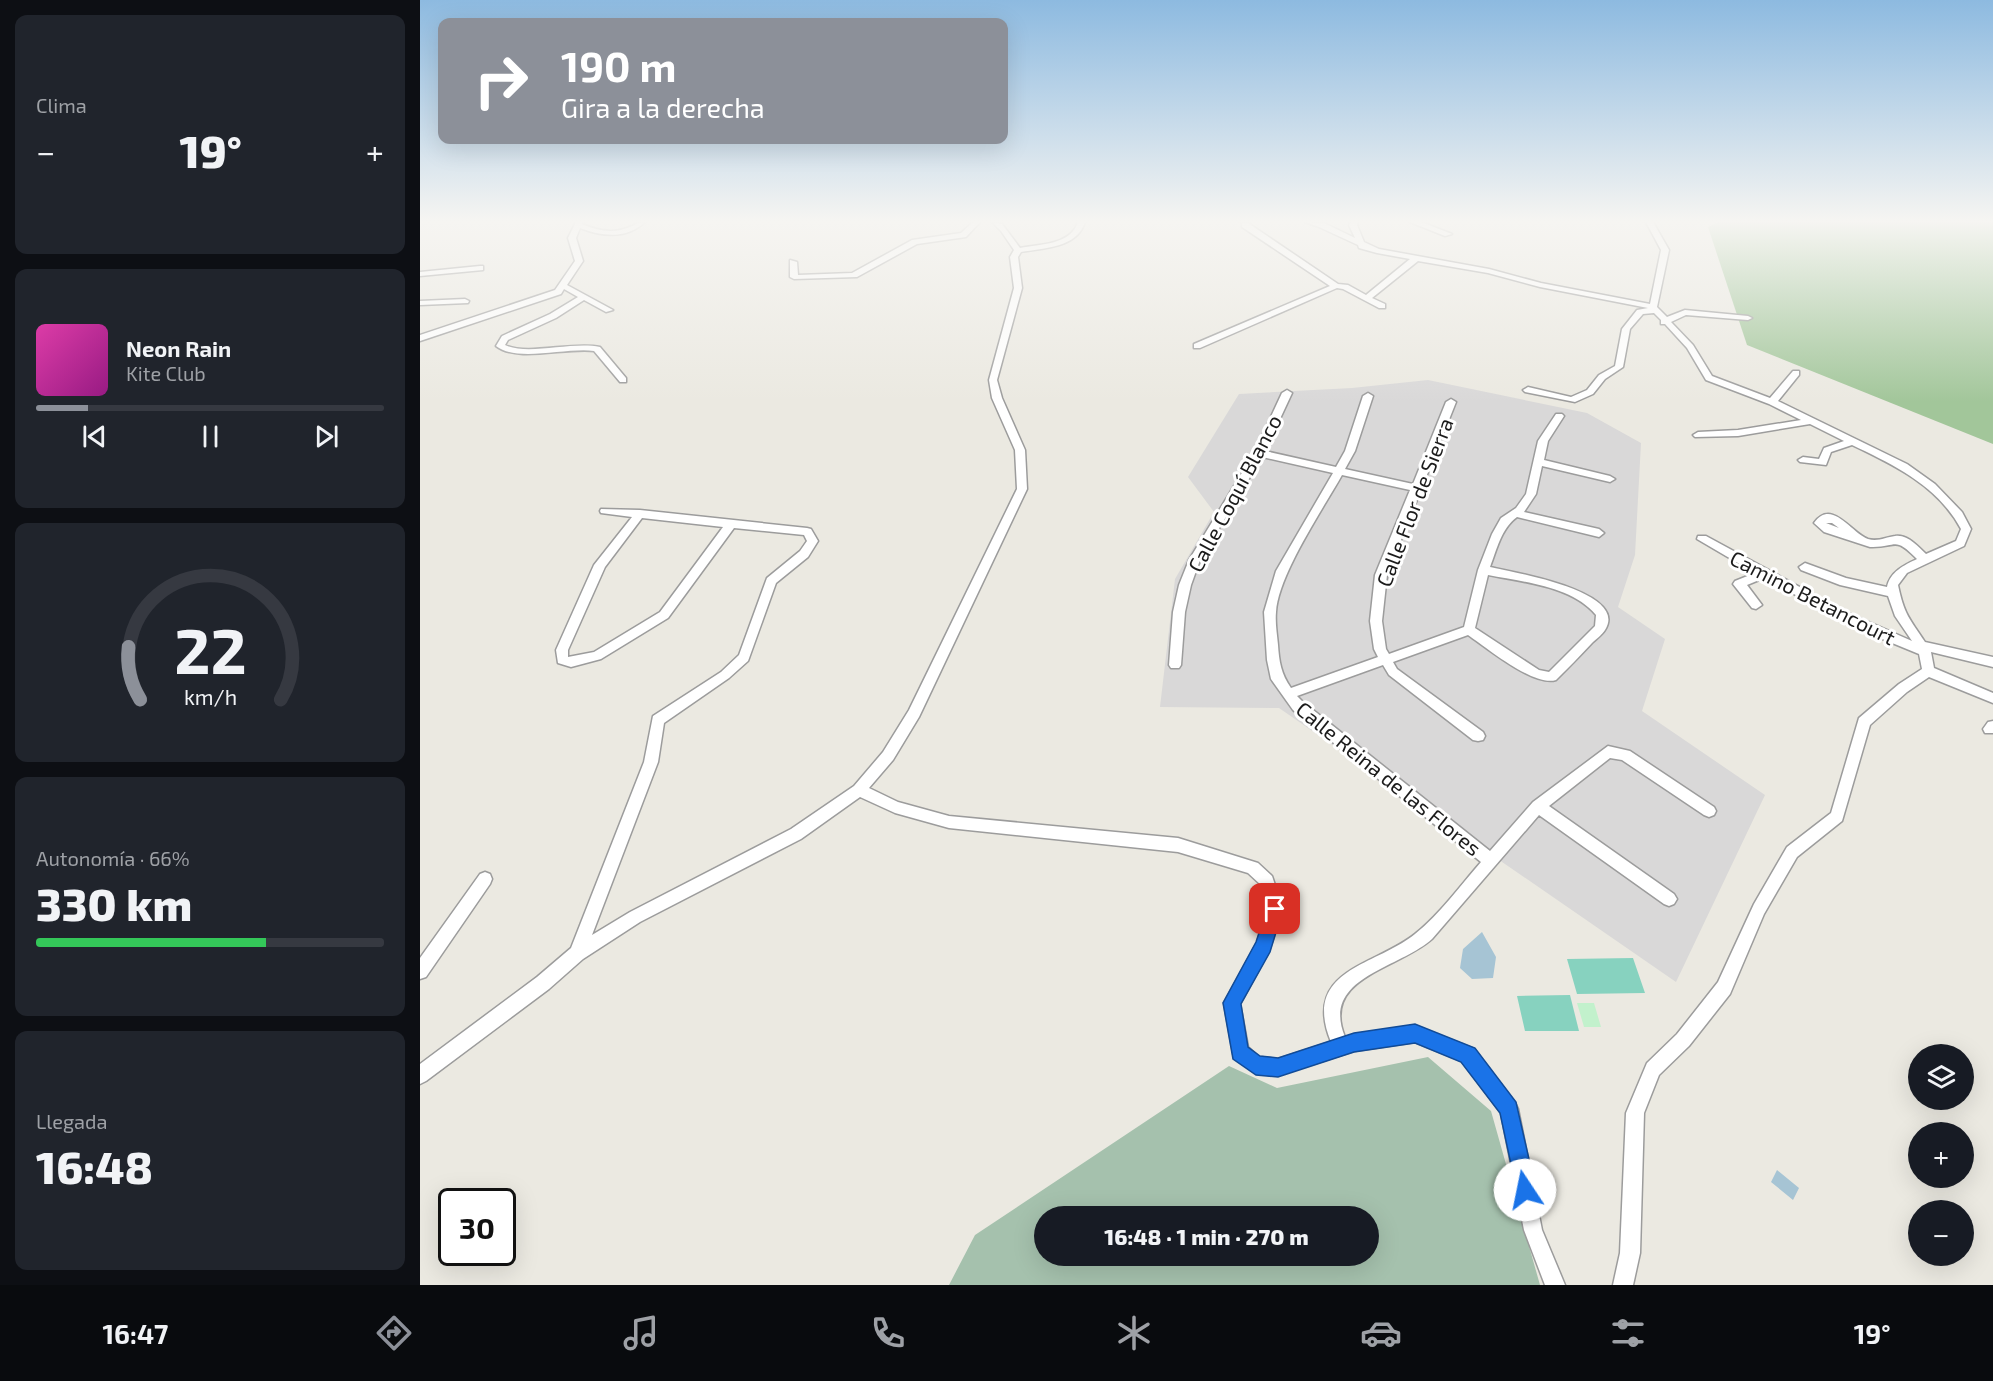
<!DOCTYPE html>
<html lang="es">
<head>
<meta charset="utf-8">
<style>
  :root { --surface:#171b24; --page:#20242c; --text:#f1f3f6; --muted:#9ea1a6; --line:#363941; --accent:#8c9099 }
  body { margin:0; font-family:"Exo 2",sans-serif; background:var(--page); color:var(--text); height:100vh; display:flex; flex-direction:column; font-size:22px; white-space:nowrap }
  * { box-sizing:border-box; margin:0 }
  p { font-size:20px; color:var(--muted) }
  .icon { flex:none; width:33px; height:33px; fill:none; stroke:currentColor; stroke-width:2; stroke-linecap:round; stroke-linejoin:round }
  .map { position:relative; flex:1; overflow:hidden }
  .panel { display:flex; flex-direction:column; gap:15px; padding:15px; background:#0d0f14; width:420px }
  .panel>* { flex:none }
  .guide { position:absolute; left:18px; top:18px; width:570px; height:126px; border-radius:12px; box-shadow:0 6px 24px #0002; background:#8c9099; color:#fff; overflow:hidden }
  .buttons { position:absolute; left:1488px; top:1044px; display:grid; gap:12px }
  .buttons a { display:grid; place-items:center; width:66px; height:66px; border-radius:50%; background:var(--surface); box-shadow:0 6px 24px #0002; font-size:30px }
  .speed { position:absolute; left:18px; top:1188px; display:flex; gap:12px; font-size:30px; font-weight:700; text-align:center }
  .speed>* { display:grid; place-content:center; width:78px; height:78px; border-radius:50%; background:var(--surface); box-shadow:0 6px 24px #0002; line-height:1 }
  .speed .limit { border:3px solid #111; border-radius:9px; background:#fff; color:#111 }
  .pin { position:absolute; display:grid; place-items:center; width:51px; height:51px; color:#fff; margin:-26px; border-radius:12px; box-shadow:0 3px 9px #0006 }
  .me { position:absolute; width:66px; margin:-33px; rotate:349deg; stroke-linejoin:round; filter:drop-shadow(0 0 4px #0008) }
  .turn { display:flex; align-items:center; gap:21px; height:126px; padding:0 24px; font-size:27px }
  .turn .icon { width:78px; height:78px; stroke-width:2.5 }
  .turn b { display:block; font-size:42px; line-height:51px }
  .big { font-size:45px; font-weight:800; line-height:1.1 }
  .panel .tile { flex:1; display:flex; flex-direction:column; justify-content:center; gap:9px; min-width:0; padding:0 21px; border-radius:12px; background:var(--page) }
  .panel .dial { align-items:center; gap:0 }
  .dial svg { height:156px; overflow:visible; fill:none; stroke:var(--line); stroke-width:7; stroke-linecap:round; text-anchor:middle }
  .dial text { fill:var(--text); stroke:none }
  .song { display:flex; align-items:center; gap:18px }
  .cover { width:72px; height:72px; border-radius:9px; background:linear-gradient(135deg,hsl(320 70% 55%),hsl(310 70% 35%)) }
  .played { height:6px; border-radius:3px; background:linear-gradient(90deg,var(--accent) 15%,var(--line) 15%) }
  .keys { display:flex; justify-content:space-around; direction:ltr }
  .heat { display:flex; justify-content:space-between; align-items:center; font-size:33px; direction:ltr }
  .charge { height:9px; border-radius:4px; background:linear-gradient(90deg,#34c759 66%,var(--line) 0) }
  .trip { position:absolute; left:614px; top:1206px; width:345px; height:60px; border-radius:30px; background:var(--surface); box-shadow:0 6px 24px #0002; font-weight:800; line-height:60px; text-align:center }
  .tabs { display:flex; height:96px; justify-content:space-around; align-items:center; background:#090b0e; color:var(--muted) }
  .tabs .icon { width:42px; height:42px }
  .tabs .current { color:var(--accent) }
  .tabs b { font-size:27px; color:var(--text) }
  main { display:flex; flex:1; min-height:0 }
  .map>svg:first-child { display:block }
  .residential { fill:#d9d8d8 }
  .forest { fill:#a2c69a }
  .cemetery { fill:#a5c1ad; fill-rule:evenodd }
  .park { fill:#c2f1cc }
  .pitch { fill:#87d2bf }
  .water { fill:#a6c4d4 }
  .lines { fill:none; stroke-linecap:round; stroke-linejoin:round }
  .minor-casing { stroke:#9c9c9c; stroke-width:3 }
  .minor { fill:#fff; fill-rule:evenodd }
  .route { fill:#1a73e8; stroke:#114b97; stroke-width:1.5 }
  .labels { text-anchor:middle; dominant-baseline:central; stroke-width:6; stroke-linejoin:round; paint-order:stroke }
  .street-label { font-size:21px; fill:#1b1b1b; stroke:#fff }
</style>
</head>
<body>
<main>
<section class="panel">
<div class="tile"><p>Clima</p>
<div class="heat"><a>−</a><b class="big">19°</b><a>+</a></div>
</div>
<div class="tile">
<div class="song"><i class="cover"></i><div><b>Neon Rain</b><p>Kite Club</p></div></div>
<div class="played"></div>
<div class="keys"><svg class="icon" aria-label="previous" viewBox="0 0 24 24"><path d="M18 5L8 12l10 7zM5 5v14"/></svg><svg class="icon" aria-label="pause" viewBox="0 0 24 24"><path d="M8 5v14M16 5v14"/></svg><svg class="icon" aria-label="next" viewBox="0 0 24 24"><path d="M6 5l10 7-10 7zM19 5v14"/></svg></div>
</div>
<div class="tile dial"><svg viewBox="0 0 100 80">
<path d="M14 69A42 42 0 1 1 86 69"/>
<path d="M14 69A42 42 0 0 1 8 42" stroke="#8c9099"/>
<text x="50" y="56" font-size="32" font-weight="700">22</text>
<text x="50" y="72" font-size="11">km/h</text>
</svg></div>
<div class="tile"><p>Autonomía · 66%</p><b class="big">330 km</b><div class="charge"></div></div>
<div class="tile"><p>Llegada</p><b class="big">16:48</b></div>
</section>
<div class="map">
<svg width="1573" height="1285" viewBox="0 0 1573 1285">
  <rect width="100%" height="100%" fill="#ebe9e1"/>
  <path class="residential" d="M1008,380L1167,413L1221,443L1215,555L1198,607L1245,639L1222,711L1345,795L1256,982L859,708L740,707L755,579L794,512L768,477L819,394L932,388Z"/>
  <path class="forest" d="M1299,222H1573V444L1327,345L1288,227Z"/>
  <path class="cemetery" d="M1008,1057L1071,1111L1120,1285H529L555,1235L809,1066L857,1088ZM624,1216H948V1256H624Z"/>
  <path class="park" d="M1157,1003H1174L1181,1027H1164Z"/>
  <path class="pitch" d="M1213,958L1225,993L1157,994L1147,959Z
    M1150,995L1159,1031H1105L1097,996Z"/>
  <path class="water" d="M1062,932L1076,957L1073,978L1052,979L1040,968L1043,949Z
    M1357,1170L1379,1188L1373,1200L1351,1182Z"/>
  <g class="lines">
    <g class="minor-casing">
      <path id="minor" d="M156,222H163L162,224C176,230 192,234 207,228C214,226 217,222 225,222C207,239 183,237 160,228L156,238L163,261L147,285L193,310L186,312L164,300L136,318L88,340L85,345C108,356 152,341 180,347L206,378V382H200L174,351C147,347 97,363 76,346L82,336L130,314L158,297L144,289L141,294L0,341V335L135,290L155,261L148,238Z
        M553,222H560L546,237L497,244L437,277L374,279L370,277V260L377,262L378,275L432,273L492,240L541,233Z
        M572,222L582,224L600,248C620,244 651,245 658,222H665C657,248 624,248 601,252L598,257L602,288L577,380L582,398L605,450L607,489L499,717L473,760L449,788L478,802L529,816L758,838L838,863L852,876L863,909L849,951L820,1004L828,1047L839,1057L858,1059L911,1042C881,969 956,966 995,934C1020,914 1040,886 1061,862L873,710L851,679L847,660L844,612L856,571L913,473L842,457L780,560L771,585L765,612L761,665L759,668H751L749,665L753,612L759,585L769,560L834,453L862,393L867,390L872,393L845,451L916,467L925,451L943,396L948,393L953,396L935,451L925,469L993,484L1026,402L1031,399L1036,402L967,575L962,621L966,649L969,654L1044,627L1058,570L1072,534L1081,518L1096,508L1106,494L1118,441L1136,414H1142L1144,416L1128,441L1124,460L1190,476L1195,479L1190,482L1122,466L1116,494L1104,512L1179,529L1184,533L1179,537L1097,517C1081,529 1077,549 1070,567C1091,572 1210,591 1185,630C1182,635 1176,639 1172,643C1160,656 1148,668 1136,680C1114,687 1067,648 1048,635L973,662L977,669L1063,732L1065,736L1063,740L1058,741L1053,740L969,675L963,665L877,696L883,702L1070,851L1113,802L1188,746L1210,751L1294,807L1296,811L1294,815L1289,817L1284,815L1202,760L1190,758L1129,806L1254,894L1257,899L1254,904L1249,906L1244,904L1119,815L1012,939C979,969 900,977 925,1037L995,1026L1054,1049L1095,1103L1098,1109L1122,1230L1145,1285H1125L1104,1230L1081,1113L1042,1061L995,1042L934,1051L858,1075L836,1073L814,1058L804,1003L837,943L847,909L841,885L828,873L758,852L529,828L475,813L440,797L381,839L220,922L163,959L129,989L6,1081L0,1084V1064L117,977L151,948L224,762L233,716L301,672L319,655L347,578L380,551L387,541L384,535L314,528L248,618L181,659L151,667L138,663L136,650L174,565L212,517L181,513L180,511L181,509L220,510L387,528L391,529L398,541L388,557L356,583L328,661L309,678L244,723L238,762L172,935L210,912L371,829L434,786L463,752L489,710L597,489L595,450L572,398L569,380L594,288L590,257L594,250L581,231ZM922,475L990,490L955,575L950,621L954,649L958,657L871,688C861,674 859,661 858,645C857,634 855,623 856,612C858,575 903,509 922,475ZM222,518L303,527L240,612L174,652L148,657V650L185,567ZM1068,575C1103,582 1152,586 1176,615L1175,626L1129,672L1119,670L1055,628Z
        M885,222L904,223L935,238L929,225L931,222H938L937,225L944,242L959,249L1069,269L1121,283L1230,304L1241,250L1226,222H1233L1249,250L1237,307L1247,317L1265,310L1328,316L1332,318L1328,320L1266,315L1251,322L1273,345L1292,376L1350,398L1373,371H1379V375L1358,401L1487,464L1515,484L1542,512L1551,529L1544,546L1487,573L1478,585C1484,614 1489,618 1505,642L1573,657V667L1511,652L1514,668L1573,693V703L1509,677L1487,692L1450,725L1422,821L1377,857L1344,914L1310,994L1269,1046L1239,1075L1224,1113L1220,1253L1213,1285H1193L1200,1253L1206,1113L1227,1063L1257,1034L1298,982L1334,904L1367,847L1411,813L1439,718L1479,684L1502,669L1499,654L1443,631L1344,578L1327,585L1342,605L1336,609L1332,608L1313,584L1315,581L1335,573L1277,539L1278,536H1286L1424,611L1492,641L1475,616L1468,596L1420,585L1381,570L1379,567L1385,563L1426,578L1467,587C1470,572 1484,565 1497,559C1473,535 1478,548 1450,547L1404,532L1394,523C1412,498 1431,533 1448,539C1458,542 1466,537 1475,536C1488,534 1498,547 1506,554L1536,541L1541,529C1518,486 1474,465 1432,445L1411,452L1406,465L1380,462L1378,460L1383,457L1399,459L1404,448L1424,441L1390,424L1318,436L1275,437L1273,435L1278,432L1318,430L1381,420L1349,404L1286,380L1267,348L1245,324H1241V320L1234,313L1223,314L1210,329L1203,367L1185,379L1173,394L1155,402L1105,392L1103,390L1108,387L1151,397L1167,390L1179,375L1195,366L1202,329L1217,310L1228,308L1120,287L1068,273L998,261L952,298L965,304V308H959L923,289L917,288L780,348H774V344L910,286L822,227V223H828L918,284L928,285L946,295L990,259L957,253L939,248L938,245L899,227ZM1406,523H1412L1419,528Z
        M990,222H1001L1032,234L1025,236Z
        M60,266H63V270L0,276V272Z
        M45,299L49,301L48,303L0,305V301Z
        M1573,721V733H1565L1563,729L1568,722Z
        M65,872L70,874L72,879L70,884L6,977L0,979V958L60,874Z"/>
    </g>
    <use href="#minor" class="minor"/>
  </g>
  <linearGradient id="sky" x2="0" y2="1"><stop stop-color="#8dbae0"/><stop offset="0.55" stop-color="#f6f5f2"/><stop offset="1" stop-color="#f6f5f2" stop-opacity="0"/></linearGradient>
  <rect width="1573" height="402" fill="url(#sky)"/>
  <path class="route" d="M855,900L861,903L863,909L850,952L821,1004L828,1047L840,1056L858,1058L934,1033L995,1024L1055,1048L1096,1102L1116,1190L1112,1197L1105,1200L1098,1197L1080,1113L1041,1062L995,1043L934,1052L858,1077L836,1075L813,1059L803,1003L836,942L849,903Z"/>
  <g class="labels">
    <g class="street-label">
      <text transform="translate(814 493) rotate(-62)">Calle Coquí Blanco</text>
      <text transform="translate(994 502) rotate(-69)">Calle Flor de Sierra</text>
      <text transform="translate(1393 597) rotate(27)">Camino Betancourt</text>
      <text transform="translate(969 778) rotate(39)">Calle Reina de las Flores</text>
    </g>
  </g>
</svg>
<div class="buttons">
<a><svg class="icon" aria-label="layers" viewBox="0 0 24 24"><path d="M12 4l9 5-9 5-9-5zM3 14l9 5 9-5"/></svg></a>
<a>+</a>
<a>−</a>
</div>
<div class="speed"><div class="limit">30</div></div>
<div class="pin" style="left:855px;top:909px;background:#d93025"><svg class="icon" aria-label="arrive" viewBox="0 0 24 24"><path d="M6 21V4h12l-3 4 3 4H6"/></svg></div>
<svg class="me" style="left:1105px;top:1190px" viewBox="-20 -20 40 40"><circle r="19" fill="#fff"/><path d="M0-13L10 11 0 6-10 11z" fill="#1a73e8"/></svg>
<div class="trip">16:48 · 1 min · 270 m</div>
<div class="guide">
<div class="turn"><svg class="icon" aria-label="right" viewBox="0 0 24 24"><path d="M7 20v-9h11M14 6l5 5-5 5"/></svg><div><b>190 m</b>Gira a la derecha</div></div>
</div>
</div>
</main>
<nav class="tabs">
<b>16:47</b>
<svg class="icon current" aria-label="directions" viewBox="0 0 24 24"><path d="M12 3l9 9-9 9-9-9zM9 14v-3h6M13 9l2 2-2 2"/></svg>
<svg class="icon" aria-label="music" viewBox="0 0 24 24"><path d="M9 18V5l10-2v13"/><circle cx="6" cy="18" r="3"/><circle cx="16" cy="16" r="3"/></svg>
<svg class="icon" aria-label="phone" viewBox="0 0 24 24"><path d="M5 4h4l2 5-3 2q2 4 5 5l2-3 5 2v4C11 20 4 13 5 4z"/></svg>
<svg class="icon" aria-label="climate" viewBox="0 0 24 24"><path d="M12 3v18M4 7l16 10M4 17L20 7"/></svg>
<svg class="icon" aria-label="car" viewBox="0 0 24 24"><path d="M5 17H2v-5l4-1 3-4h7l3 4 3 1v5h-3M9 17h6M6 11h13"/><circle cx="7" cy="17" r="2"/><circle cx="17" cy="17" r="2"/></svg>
<svg class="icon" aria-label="filters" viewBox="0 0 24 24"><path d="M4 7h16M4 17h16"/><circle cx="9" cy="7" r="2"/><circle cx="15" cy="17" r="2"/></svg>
<b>19°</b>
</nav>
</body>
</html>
